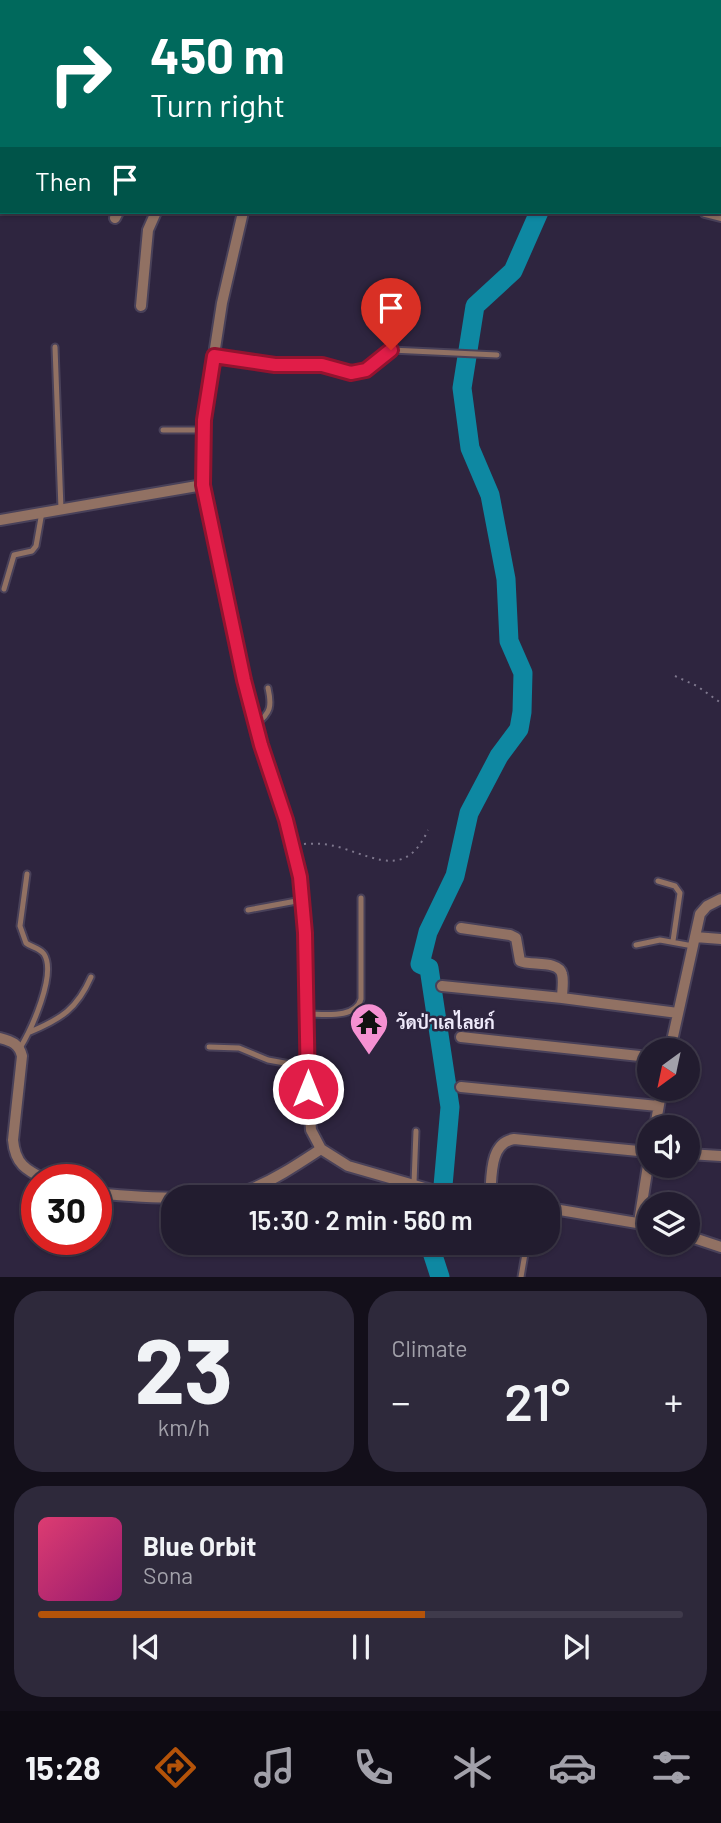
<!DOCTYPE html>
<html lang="en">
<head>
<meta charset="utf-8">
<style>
  :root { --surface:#221c2f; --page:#2e293b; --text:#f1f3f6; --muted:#a2a1aa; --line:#3f3a4b; --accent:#b45309 }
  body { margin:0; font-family:Barlow,Sarabun,sans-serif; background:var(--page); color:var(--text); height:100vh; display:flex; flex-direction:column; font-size:26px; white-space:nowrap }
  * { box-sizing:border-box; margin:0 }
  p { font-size:23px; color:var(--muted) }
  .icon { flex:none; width:38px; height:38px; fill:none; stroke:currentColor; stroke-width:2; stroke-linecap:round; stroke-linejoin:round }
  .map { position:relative; height:1277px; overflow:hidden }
  .drawer { display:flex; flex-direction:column; gap:14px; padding:14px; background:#130f1a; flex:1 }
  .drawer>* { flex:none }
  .banner { position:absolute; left:0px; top:0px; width:721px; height:214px; box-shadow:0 2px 5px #0004,0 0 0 2px var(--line); background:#00695c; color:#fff; overflow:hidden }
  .needle { width:46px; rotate:213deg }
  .buttons { position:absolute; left:637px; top:1038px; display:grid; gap:14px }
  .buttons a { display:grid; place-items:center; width:63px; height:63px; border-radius:50%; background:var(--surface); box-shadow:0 2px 5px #0004,0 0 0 2px var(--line); font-size:35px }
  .speed { position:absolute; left:21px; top:1164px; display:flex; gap:14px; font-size:35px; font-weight:700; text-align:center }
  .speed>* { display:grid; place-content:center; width:91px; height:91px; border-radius:50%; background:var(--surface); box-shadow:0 2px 5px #0004,0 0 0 2px var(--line); line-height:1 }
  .speed .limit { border:10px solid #d22; background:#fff; color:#111 }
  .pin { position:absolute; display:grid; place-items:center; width:60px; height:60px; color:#fff; margin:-72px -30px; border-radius:50% 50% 50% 0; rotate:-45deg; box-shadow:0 0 7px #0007 }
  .pin .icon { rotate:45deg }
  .me { position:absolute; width:77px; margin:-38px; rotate:0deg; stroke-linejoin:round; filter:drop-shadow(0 0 5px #0008) }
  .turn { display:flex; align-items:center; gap:24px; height:147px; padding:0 35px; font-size:32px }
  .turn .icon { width:91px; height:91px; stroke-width:2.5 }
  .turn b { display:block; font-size:49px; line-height:60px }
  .then { display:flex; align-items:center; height:66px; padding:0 35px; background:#0003; gap:14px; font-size:26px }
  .big { font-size:52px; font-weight:600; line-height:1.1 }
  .drawer .widget { flex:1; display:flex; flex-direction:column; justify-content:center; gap:10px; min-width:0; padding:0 24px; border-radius:28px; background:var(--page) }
  .drawer .dial { align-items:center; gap:0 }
  .dial b { font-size:91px; line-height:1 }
  .song { display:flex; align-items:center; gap:21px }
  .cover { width:84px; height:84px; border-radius:10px; background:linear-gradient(135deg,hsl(340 70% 55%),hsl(320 70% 35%)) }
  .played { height:7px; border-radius:4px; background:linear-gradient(90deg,var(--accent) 60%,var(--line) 60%) }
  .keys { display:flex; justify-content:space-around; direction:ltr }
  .heat { display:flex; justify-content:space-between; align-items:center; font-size:38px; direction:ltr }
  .drawer .tiles { flex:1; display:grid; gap:14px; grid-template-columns:1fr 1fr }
  .widget:last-child { grid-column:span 2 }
  .trip { position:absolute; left:161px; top:1185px; width:399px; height:70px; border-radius:28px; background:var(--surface); box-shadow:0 2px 5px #0004,0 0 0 2px var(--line); font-weight:600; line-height:70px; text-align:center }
  .menu { display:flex; height:112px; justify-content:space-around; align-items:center; background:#0e0b13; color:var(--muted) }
  .menu .icon { width:49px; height:49px }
  .menu .on { color:var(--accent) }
  .menu b { font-size:32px; color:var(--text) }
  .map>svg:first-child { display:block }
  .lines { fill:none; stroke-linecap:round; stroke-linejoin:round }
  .river { stroke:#0e88a2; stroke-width:19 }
  .service-casing { stroke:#494159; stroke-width:9 }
  .minor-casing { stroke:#494159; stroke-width:14 }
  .path { stroke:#7e778d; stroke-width:2; stroke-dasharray:2 5; stroke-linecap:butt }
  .service { stroke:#917163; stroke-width:5 }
  .minor { stroke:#917163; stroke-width:10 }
  .route-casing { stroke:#92132f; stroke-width:18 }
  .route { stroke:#e11d48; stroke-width:12 }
  .labels { text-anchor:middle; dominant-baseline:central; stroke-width:5; stroke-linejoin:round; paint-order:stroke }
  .poi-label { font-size:18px; font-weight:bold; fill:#efeafb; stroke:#2e253f; text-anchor:start }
</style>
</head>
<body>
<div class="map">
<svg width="721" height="1277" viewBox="0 0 721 1277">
  <rect width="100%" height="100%" fill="#2e253f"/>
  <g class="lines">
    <path class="river" d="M568,2L569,0
      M442,1197L450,1107L429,968L420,964L428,932L455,876L469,813L499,756L519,729L522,712L523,673L509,641L506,579L490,495L470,448L462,388L475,306L513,271L539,212
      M431,1242L430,1246L440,1277"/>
    <g class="service-casing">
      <path id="service" d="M105,0L106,2
        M55,347L61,509
        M214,356L275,365H322L351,373L365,371L391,350L497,355
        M163,430H204
        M4,589L14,555L32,551L36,546L42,512
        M256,724C271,713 272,706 268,688
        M658,881L675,886L680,893L673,941
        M248,910L302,900
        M636,945L660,940L693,946
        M307,1014C325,1014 355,1019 361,999V898
        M30,1032C61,1019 77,1009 91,977
        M209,1047L239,1048L268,1060L307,1067
        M20,1048C31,1030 57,974 44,954C40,948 31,947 26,943L20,926L27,874
        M414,1183L416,1131
        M548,1238L552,1233L558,1209
        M521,1277L527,1242"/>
    </g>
    <g class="minor-casing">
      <path id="minor" d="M243,0V2
        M719,61H721
        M719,142H721
        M243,212L222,303L204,420L203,485L244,680L261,745L286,820L300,877L305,933L308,1089L311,1130L321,1149L348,1166L435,1191L465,1197
        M705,212L721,216
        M115,218L118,212
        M141,306L148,230L156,212
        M0,520L203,485
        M461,928L510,935L516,938L520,961C530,966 559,960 562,974C564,981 562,991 562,998
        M695,937L721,939
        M442,986L562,998L678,1013
        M461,1037L649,1057
        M0,1038C12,1041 19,1044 22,1056L13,1140C15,1164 26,1170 46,1180
        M670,1050L700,914L707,906L721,899
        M461,1087L658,1106
        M655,1127L662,1088
        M688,1154L721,1156
        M96,1193C136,1197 215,1203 251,1189C276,1179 298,1164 321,1149
        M490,1197C492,1177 489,1143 514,1139L649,1152
        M548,1208L649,1225
        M639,1222L649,1159
        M688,1236L721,1247"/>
    </g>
    <path class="path" d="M675,676L697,686L721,703
      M304,844C317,843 329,844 342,848C380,860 407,876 428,830
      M670,1204L682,1197"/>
    <use href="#service" class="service"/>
    <use href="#minor" class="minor"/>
  </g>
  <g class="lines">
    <g class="route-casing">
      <path id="route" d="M308,1089L305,933L300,877L286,820L261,745L244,680L203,485L204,420L214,356L275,365H322L351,373L366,370L391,350"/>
    </g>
    <use href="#route" class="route"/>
  </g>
  <defs>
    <g id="temple-pin" transform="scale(2.0125)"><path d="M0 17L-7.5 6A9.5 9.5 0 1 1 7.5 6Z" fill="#f591d2" stroke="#2e253f"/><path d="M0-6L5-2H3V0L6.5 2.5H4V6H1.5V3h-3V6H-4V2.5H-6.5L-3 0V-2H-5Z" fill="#111"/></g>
  </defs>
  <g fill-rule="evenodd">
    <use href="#temple-pin" x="369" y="1022"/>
  </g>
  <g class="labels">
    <g class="poi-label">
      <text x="396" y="1022">วัดป่าเลไลยก์</text>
    </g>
  </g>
</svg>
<div class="buttons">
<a><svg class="needle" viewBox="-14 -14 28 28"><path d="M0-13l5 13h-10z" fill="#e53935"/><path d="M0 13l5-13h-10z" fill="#a2a1aa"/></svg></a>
<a><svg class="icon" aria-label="sound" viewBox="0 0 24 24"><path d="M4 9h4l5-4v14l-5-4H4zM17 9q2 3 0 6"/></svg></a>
<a><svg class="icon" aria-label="layers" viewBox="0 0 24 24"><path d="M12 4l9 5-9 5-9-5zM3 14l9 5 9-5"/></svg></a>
</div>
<div class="speed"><div class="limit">30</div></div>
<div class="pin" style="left:391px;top:350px;background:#d93025"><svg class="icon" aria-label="arrive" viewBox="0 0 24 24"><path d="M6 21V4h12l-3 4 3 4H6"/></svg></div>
<svg class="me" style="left:308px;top:1089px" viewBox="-20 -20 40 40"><circle r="17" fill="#e11d48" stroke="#fff" stroke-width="3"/><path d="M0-11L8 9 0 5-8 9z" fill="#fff"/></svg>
<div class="trip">15:30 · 2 min · 560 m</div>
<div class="banner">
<div class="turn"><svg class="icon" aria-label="right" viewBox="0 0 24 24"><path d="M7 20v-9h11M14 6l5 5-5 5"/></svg><div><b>450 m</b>Turn right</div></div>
<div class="then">Then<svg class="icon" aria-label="arrive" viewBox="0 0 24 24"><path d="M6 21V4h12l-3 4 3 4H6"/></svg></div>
</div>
</div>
<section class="drawer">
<div class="tiles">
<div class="widget dial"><b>23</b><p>km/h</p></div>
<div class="widget"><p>Climate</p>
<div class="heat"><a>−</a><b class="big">21°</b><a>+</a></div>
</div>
<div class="widget">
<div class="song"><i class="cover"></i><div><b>Blue Orbit</b><p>Sona</p></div></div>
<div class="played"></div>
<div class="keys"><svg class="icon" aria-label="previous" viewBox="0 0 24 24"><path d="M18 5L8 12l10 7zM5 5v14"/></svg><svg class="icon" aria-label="pause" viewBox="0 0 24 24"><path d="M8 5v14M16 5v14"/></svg><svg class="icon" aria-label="next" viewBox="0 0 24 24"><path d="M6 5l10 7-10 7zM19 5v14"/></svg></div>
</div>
</div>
</section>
<nav class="menu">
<b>15:28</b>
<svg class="icon on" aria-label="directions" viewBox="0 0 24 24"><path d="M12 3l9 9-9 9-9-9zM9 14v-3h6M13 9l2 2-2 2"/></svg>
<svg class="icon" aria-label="music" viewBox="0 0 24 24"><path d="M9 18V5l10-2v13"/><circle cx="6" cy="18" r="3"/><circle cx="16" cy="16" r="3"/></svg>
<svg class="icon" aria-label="phone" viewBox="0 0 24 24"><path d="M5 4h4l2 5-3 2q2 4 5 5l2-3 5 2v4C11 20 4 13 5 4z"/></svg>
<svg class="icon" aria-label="climate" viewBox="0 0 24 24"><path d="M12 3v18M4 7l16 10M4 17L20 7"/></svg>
<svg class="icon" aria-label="car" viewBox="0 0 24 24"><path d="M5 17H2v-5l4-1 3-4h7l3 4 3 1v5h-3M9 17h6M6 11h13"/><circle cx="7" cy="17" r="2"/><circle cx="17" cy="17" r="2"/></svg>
<svg class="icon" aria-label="filters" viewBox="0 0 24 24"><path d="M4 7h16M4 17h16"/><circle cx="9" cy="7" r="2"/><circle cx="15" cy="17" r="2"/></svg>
</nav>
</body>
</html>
